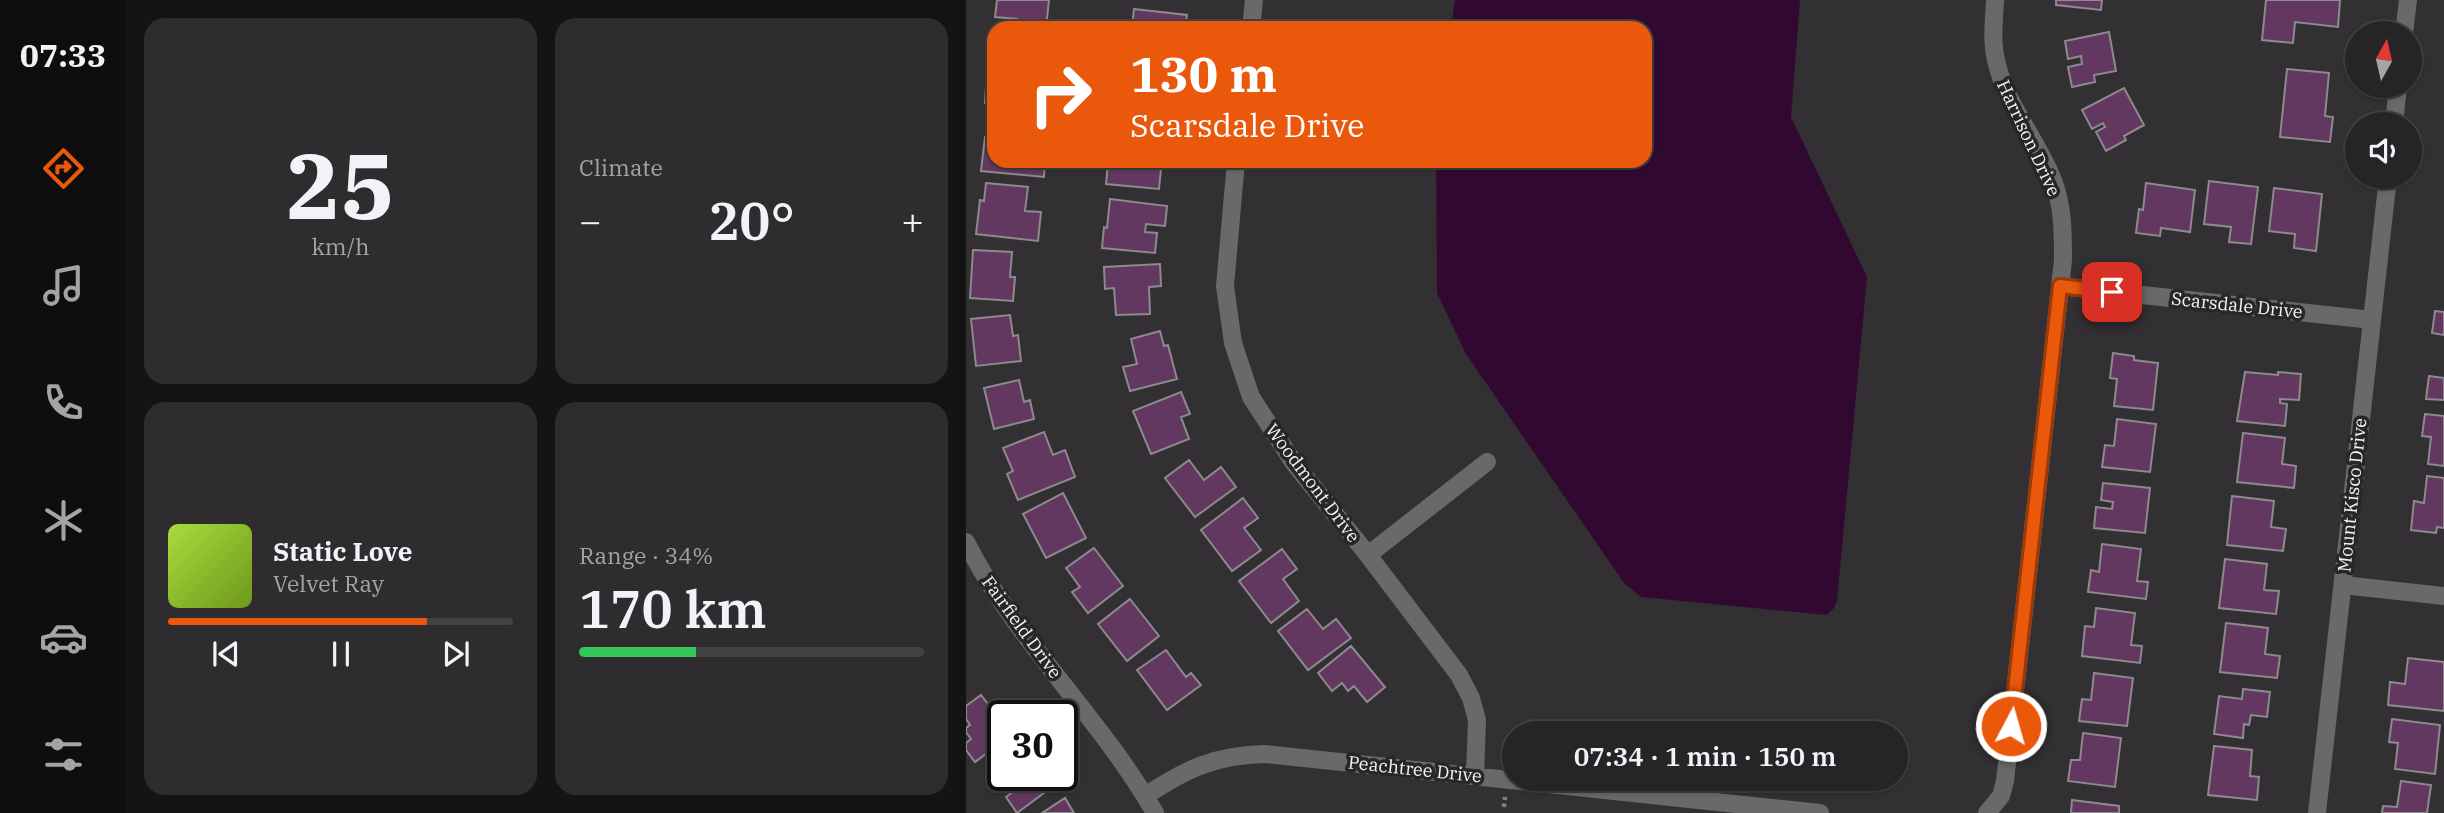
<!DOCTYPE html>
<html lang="en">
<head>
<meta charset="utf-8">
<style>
  :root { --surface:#262426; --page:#2e2c2e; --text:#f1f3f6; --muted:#a4a4a7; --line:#424143; --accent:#ea580c }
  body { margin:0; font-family:"IBM Plex Serif",serif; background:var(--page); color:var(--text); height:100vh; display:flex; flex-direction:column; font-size:26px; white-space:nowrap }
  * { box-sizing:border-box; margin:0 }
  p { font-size:23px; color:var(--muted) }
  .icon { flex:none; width:38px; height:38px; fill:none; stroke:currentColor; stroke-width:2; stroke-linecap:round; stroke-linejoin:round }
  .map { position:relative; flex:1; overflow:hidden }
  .sheet { display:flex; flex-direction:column; gap:18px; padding:18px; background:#151415; width:840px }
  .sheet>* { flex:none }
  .banner { position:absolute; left:21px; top:21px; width:665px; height:147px; border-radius:21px; box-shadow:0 2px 5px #0004,0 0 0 2px var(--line); background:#ea580c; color:#fff; overflow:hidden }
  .needle { width:46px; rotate:8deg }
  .buttons { position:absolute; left:1379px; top:21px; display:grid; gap:14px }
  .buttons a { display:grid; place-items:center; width:77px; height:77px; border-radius:50%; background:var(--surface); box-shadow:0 2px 5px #0004,0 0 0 2px var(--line); font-size:35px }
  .speed { position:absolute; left:21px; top:700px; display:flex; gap:14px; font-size:35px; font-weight:700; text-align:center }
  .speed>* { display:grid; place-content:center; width:91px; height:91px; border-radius:50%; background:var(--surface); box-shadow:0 2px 5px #0004,0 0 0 2px var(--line); line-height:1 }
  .speed .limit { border:4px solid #111; border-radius:10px; background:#fff; color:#111 }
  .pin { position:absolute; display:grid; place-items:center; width:60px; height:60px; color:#fff; margin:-30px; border-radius:14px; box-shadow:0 4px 10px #0006 }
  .me { position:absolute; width:77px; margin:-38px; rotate:6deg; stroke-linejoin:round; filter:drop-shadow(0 0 5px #0008) }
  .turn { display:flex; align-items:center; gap:24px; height:147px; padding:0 28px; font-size:32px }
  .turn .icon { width:91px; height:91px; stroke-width:2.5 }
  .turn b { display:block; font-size:49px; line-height:60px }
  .big { font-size:52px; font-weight:600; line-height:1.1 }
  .sheet .card { flex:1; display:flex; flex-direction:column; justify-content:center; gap:10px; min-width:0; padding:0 24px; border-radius:21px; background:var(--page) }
  .sheet .dial { align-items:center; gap:0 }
  .dial b { font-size:91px; line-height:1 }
  .song { display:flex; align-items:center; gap:21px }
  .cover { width:84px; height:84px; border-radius:10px; background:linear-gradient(135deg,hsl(80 70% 55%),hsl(80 70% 35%)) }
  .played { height:7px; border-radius:4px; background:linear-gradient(90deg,var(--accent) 75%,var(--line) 75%) }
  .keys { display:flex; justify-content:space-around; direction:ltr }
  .heat { display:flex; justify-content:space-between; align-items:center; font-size:38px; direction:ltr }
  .charge { height:10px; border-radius:5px; background:linear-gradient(90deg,#34c759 34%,var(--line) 0) }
  .sheet .tiles { flex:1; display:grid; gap:18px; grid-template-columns:repeat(2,1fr) }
  .trip { position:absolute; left:536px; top:721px; width:406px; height:70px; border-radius:35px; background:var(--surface); box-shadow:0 2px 5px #0004,0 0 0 2px var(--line); font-weight:600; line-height:70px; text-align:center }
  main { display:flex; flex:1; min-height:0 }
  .tab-bar { display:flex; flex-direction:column; width:126px; justify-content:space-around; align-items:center; background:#0f0e0f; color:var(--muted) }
  .tab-bar .icon { width:49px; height:49px }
  .tab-bar .on { color:var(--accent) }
  .tab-bar b { font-size:32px; color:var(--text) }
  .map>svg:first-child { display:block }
  .water { fill:#310930 }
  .building { fill:#623861; stroke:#8c8a8c; stroke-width:2 }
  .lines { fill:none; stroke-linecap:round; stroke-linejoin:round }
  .path { stroke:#828082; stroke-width:4.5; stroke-dasharray:3.5 3.5; stroke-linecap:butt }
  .minor { stroke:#6a696a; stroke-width:18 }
  .route-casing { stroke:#983908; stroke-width:18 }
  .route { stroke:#ea580c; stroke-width:12 }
  .labels { text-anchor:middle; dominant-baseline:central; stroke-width:7; stroke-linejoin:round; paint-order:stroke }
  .street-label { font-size:18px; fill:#f5f4f5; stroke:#282628 }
</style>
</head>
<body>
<main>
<nav class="tab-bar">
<b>07:33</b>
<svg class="icon on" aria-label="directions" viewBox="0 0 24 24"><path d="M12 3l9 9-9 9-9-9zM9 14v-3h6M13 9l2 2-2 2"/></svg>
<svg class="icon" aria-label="music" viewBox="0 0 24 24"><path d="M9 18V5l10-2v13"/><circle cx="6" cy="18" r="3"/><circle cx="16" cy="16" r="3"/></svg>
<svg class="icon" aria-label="phone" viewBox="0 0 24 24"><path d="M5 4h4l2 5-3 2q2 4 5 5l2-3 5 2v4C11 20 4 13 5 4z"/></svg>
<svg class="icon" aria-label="climate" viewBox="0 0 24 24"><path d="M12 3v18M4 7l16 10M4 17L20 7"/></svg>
<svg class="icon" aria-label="car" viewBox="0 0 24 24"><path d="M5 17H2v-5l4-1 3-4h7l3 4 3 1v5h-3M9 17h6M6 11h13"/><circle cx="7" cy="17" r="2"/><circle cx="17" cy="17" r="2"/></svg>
<svg class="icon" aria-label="filters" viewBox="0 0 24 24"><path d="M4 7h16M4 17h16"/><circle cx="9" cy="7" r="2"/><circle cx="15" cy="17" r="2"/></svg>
</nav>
<section class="sheet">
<div class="tiles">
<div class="card dial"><b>25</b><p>km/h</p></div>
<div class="card"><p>Climate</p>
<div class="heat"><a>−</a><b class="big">20°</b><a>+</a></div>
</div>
<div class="card">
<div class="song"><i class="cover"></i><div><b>Static Love</b><p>Velvet Ray</p></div></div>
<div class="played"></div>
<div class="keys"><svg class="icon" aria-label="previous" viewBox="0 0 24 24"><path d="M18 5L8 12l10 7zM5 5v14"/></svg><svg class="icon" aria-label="pause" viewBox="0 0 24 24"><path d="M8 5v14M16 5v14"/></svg><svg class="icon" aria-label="next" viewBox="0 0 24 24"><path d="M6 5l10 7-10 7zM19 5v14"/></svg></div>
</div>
<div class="card"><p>Range · 34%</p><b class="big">170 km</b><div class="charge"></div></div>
</div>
</section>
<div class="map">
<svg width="1478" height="813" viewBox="0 0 1478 813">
  <rect width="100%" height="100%" fill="#323032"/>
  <path class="water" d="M489,0H834L825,117L901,277L871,601L868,608L860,615L675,597L658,583L500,354L471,293L470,161H679V28H485Z"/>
  <path class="building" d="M31,0H83L80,28H50L51,19L29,17Z
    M1090,0H1136L1135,10L1090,5Z
    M1300,0H1374L1372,27L1329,22L1327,43L1296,40Z
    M168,9L221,15L219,28H166Z
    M1143,32L1150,71L1128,75L1129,82L1106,87L1102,67L1116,64L1115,56L1102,59L1099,41Z
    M22,53L28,54V104L19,103Z
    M1321,69L1363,73L1359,116L1367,117L1364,142L1314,137Z
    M1158,88L1178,125L1158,136L1160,140L1140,151L1130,132L1139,127L1137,123L1126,129L1116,110Z
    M25,120H28V161H79L78,177L15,171L19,137H23Z
    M145,161H184L183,168L195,169L193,189L140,184L142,163L145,164Z
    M1243,181L1292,187L1285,244L1263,242L1265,227L1238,224Z
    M20,183L62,187L59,211L75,212L72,241L10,234L14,200L18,201Z
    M1180,183L1229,190L1224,232L1195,228L1194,236L1170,233L1173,209L1177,210Z
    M1308,188L1356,194L1350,251L1328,248L1329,234L1303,231Z
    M144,199L201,206L199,226L180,224L179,232L191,233L189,253L136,248L138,227L141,228Z
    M7,250L46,252L44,277H49L47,301L4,298Z
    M194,264L195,286L183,287L184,314L150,315L148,288L139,289L138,267Z
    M1469,311L1478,312V335L1466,333Z
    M44,315L47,336L52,335L55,361L10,366L5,319Z
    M194,331L198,346L202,345L211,379L164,391L157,367L171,364L165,339Z
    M1147,353L1168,356V360L1192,363L1187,410L1148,406L1151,379L1144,378Z
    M1279,372L1312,375V372L1335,374L1333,400L1314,399V403L1321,404L1319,426L1271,421Z
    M1463,376L1478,378V400L1460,399Z
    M53,380L58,402L64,400L68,419L28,429L18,388Z
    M215,392L224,414L215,417L223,439L185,454L167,411Z
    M1459,414L1478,416V466L1462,464L1465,437L1456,436Z
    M1151,419L1190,424L1184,472L1136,467L1139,445L1148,446Z
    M78,432L87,455L99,450L109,477L52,500L41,474L47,471L37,448Z
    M1277,433L1319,438L1316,464L1330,466L1328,488L1271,482Z
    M223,460L238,480L255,467L270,487L229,517L199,478Z
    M1461,476L1478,478V528L1471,527L1470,533L1445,530L1448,501L1458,503Z
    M1137,483L1184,488L1179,533L1128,528L1130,507L1146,509L1147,502L1135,500Z
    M97,493L120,538L80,558L57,514Z
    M1266,496L1308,501L1305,527L1320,529L1317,551L1261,545Z
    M277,498L292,518L278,528L295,550L266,571L235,530Z
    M1136,544L1175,549L1171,581L1182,582L1180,599L1122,592L1125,570L1133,572Z
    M128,548L157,586L122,613L106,592L114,587L100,568Z
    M316,549L331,569L317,579L333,601L305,623L273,581Z
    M1259,559L1301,564L1298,590L1313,591L1310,614L1253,608Z
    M164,599L193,636L161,661L132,624Z
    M1130,608L1169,613L1165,645L1176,646L1174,663L1116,656L1119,626L1128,627Z
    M341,609L357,629L370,619L385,638L342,670L312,631Z
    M1260,623L1302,628L1299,654L1314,656L1311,678L1254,672Z
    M385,646L419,687L401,702L388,686L382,691L376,683L366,691L352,673Z
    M200,650L220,677L225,673L235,685L201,710L171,670Z
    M1442,658L1478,662V711L1422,705L1424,682L1439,684Z
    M1128,673L1167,678L1161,726L1113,721L1116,699L1125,700Z
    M1277,689L1304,692L1301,717L1285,715L1283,725L1278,724L1277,738L1248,734L1253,696L1276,699Z
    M15,695L37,723V741L9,762L0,750V743L5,739L0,732V728L4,725L0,719V706Z
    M1426,719L1474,725L1469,774L1429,769L1432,743L1423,742Z
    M1117,733L1155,738L1149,787L1102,781L1105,760H1114Z
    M1248,746L1286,750L1284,776L1293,777L1291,800L1242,795Z
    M45,775H77L86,787L51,813L40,797L48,791L41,782L47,778Z
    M1435,781L1465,785L1461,813H1416L1417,806L1431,807Z
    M99,798L108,813H76Z
    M1106,800L1153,806V813H1105Z"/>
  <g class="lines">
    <path class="path" d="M538,807L539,797"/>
    <path class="minor" d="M285,28L288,0
      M1438,33L1442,0
      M1428,124L1432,86
      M270,161L259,286L267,343L285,397L328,463L402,555L493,675L505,698L511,720L509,776
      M1094,286L1406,320
      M0,542C50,641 134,717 189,813
      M402,555L521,462
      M1377,585L1478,596
      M179,796C220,769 249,755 299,754L854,813
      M1021,813L1035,796L1039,781L1097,260C1097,232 1097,206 1087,180C1071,140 1041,106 1031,64C1025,43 1028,21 1029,0
      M1351,813L1422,177"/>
  </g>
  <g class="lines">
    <g class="route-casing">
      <path id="route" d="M1045,726L1094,286L1146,292"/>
    </g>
    <use href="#route" class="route"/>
  </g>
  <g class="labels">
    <g class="street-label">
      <text transform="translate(1063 138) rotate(65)">Harrison Drive</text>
      <text transform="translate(1271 305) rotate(6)">Scarsdale Drive</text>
      <text transform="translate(347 483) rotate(53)">Woodmont Drive</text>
      <text transform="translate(1386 495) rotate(-84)">Mount Kisco Drive</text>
      <text transform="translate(56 627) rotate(54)">Fairfield Drive</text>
      <text transform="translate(449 769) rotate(6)">Peachtree Drive</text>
    </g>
  </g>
</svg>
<div class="buttons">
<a><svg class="needle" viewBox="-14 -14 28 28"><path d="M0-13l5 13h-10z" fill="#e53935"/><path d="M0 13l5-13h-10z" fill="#a4a4a7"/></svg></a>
<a><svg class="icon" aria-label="sound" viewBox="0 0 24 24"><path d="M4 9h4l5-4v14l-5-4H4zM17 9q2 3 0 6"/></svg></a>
</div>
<div class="speed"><div class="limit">30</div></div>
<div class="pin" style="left:1146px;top:292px;background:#d93025"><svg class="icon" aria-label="arrive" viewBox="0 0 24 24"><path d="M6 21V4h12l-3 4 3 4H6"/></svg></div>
<svg class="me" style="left:1045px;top:726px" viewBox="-20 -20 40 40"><circle r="17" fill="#ea580c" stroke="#fff" stroke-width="3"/><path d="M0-11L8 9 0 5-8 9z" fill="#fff"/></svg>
<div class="trip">07:34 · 1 min · 150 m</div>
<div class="banner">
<div class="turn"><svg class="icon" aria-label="right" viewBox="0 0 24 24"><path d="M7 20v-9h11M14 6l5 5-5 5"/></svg><div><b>130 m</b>Scarsdale Drive</div></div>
</div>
</div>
</main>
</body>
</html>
